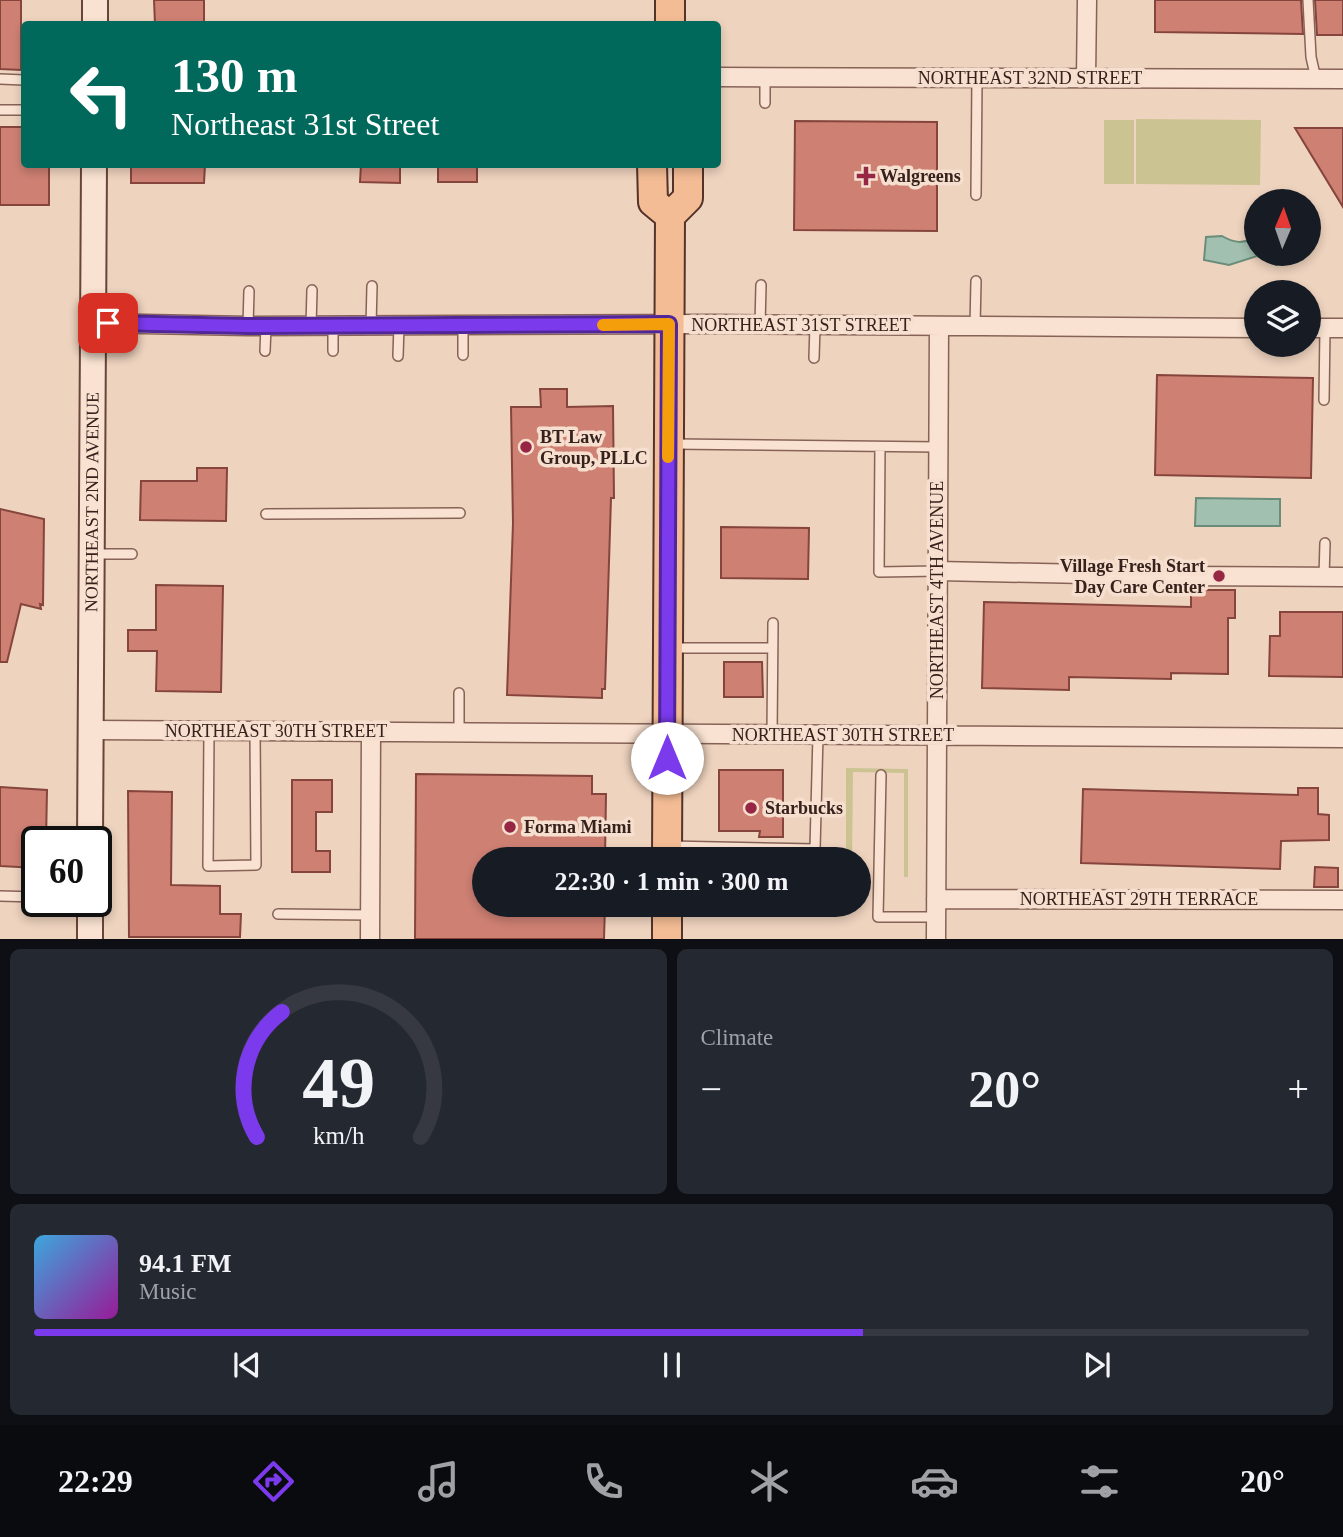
<!DOCTYPE html>
<html lang="en">
<head>
<meta charset="utf-8">
<style>
  :root { --surface:#171b24; --page:#242831; --text:#f1f3f6; --muted:#9ea1a6; --line:#363941; --accent:#7c3aed }
  body { margin:0; font-family:"Times New Roman",serif; background:var(--page); color:var(--text); height:100vh; display:flex; flex-direction:column; font-size:26px; white-space:nowrap }
  * { box-sizing:border-box; margin:0 }
  p { font-size:23px; color:var(--muted) }
  .icon { flex:none; width:38px; height:38px; fill:none; stroke:currentColor; stroke-width:2; stroke-linecap:round; stroke-linejoin:round }
  .map { position:relative; height:939px; overflow:hidden }
  .sheet { display:flex; flex-direction:column; gap:10px; padding:10px; background:#0d0f14; flex:1 }
  .sheet>* { flex:none }
  .guide { position:absolute; left:21px; top:21px; width:700px; height:147px; border-radius:7px; box-shadow:0 4px 10px #0003; background:#00695c; color:#fff; overflow:hidden }
  .needle { width:46px; rotate:2deg }
  .buttons { position:absolute; left:1244px; top:189px; display:grid; gap:14px }
  .buttons a { display:grid; place-items:center; width:77px; height:77px; border-radius:50%; background:var(--surface); box-shadow:0 4px 10px #0003; font-size:35px }
  .speed { position:absolute; left:21px; top:826px; display:flex; gap:14px; font-size:35px; font-weight:700; text-align:center }
  .speed>* { display:grid; place-content:center; width:91px; height:91px; border-radius:50%; background:var(--surface); box-shadow:0 4px 10px #0003; line-height:1 }
  .speed .limit { border:4px solid #111; border-radius:10px; background:#fff; color:#111 }
  .pin { position:absolute; display:grid; place-items:center; width:60px; height:60px; color:#fff; margin:-30px; border-radius:14px; box-shadow:0 4px 10px #0006 }
  .me { position:absolute; width:77px; margin:-38px; rotate:0deg; stroke-linejoin:round; filter:drop-shadow(0 0 5px #0008) }
  .turn { display:flex; align-items:center; gap:24px; height:147px; padding:0 35px; font-size:32px }
  .turn .icon { width:91px; height:91px; stroke-width:2.5 }
  .turn b { display:block; font-size:49px; line-height:60px }
  .big { font-size:52px; font-weight:700; line-height:1.1 }
  .sheet .tile { flex:1; display:flex; flex-direction:column; justify-content:center; gap:10px; min-width:0; padding:0 24px; border-radius:10px; background:var(--page) }
  .sheet .dial { align-items:center; gap:0 }
  .dial svg { height:182px; overflow:visible; fill:none; stroke:var(--line); stroke-width:7; stroke-linecap:round; text-anchor:middle }
  .dial text { fill:var(--text); stroke:none }
  .song { display:flex; align-items:center; gap:21px }
  .cover { width:84px; height:84px; border-radius:10px; background:linear-gradient(135deg,hsl(200 70% 55%),hsl(300 70% 35%)) }
  .played { height:7px; border-radius:4px; background:linear-gradient(90deg,var(--accent) 65%,var(--line) 65%) }
  .keys { display:flex; justify-content:space-around; direction:ltr }
  .heat { display:flex; justify-content:space-between; align-items:center; font-size:38px; direction:ltr }
  .sheet .tiles { flex:1; display:grid; gap:10px; grid-template-columns:1fr 1fr }
  .tile:last-child { grid-column:span 2 }
  .trip { position:absolute; left:472px; top:847px; width:399px; height:70px; border-radius:35px; background:var(--surface); box-shadow:0 4px 10px #0003; font-weight:700; line-height:70px; text-align:center }
  .tabs { display:flex; height:112px; justify-content:space-around; align-items:center; background:#090b0e; color:var(--muted) }
  .tabs .icon { width:49px; height:49px }
  .tabs .active { color:var(--accent) }
  .tabs b { font-size:32px; color:var(--text) }
  .map>svg:first-child { display:block }
  .green { fill:#ccc392 }
  .water { fill:#a2c0af; stroke:#698d7a; stroke-width:2 }
  .building { fill:#ce8073; stroke:#86453c; stroke-width:2 }
  .lines { fill:none; stroke-linecap:round; stroke-linejoin:round }
  .service-casing { stroke:#876357; stroke-width:12 }
  .minor-casing { stroke:#876357; stroke-width:21 }
  .secondary-casing { stroke:#68453a; stroke-width:28 }
  .primary-casing { stroke:#54332b; stroke-width:32 }
  .service { stroke:#f9e2d1; stroke-width:9 }
  .minor { stroke:#f9e2d1; stroke-width:18 }
  .secondary { stroke:#f9e2d1; stroke-width:24 }
  .primary { stroke:#f3bc94; stroke-width:28 }
  .route-casing { stroke:#51269a; stroke-width:18 }
  .route { stroke:#7c3aed; stroke-width:12 }
  .slow { stroke:#f59e0b; stroke-width:12 }
  .poi-dot { fill:#972645; stroke:#f6dfce; stroke-width:2.5 }
  .labels { text-anchor:middle; dominant-baseline:central; stroke-width:7; stroke-linejoin:round; paint-order:stroke }
  .street-label { font-size:18px; fill:#36211c; stroke:#f6dfce }
  .poi-label { font-size:18px; font-weight:bold; fill:#36211c; stroke:#f6dfce; text-anchor:start }
</style>
</head>
<body>
<div class="map">
<svg width="1343" height="939" viewBox="0 0 1343 939">
  <rect width="100%" height="100%" fill="#eed3be"/>
  <path class="green" d="M1136,119L1261,120L1260,185L1136,184Z
    M1104,120H1134V184H1104Z
    M846,768L908,769V877H904V773L853,772L852,859H843L846,857Z"/>
  <path class="water" d="M1222,236C1236,244 1242,243 1256,238V254H1285V261L1276,265L1257,256L1229,265L1204,260L1206,237Z
    M1196,498L1280,499V526H1195Z"/>
  <path class="building" d="M0,0H21V70L0,69Z
    M154,0H204V24H155Z
    M1155,0H1301L1303,34L1155,32Z
    M1315,0H1343V35H1317Z
    M795,121L937,122V231L794,230Z
    M0,127H24V164H49V205H0Z
    M1295,128H1343V207Z
    M131,164H205L204,183H131Z
    M361,164H400V183L360,182Z
    M438,164H477V182H438Z
    M1157,375L1313,378L1311,478L1155,475Z
    M540,389H567V407L613,406L614,498H611L605,689H602V698L507,695L513,523L511,407H541Z
    M197,468H227L226,521L140,520L141,481H197Z
    M0,509L44,519L43,605L40,604L41,609L21,604L7,662H0Z
    M721,527L809,528L808,579L721,578Z
    M156,585L223,586L221,692L156,691L157,651H128V630H156Z
    M1191,590H1235V618H1228V674L1171,673V679L1069,677V690L982,688L984,602L1191,607Z
    M1280,612H1343V677L1269,676L1270,636H1280Z
    M724,662H762L763,697H724Z
    M719,770H783V837H759L760,831H719Z
    M416,774L592,776V794H606L605,859H485V905H605L604,939H415Z
    M292,780H332V812H316V851H330V872H292Z
    M0,787L47,790L46,842H37V868L0,866Z
    M1298,788H1318V814L1329,815V840L1281,841L1280,869L1081,863L1083,789L1298,795Z
    M128,791L172,792L171,885L220,886V914H241L240,937H129Z
    M1315,867L1338,868V887H1314Z"/>
  <g class="lines">
    <g class="service-casing">
      <path id="service" d="M1308,0L1311,57L1316,79
        M765,78V103
        M0,79L24,80
        M0,110H24
        M976,195L977,78
        M760,325L761,285
        M248,326L249,291
        M311,326L312,290
        M371,326L372,286
        M975,326L976,281
        M265,351L266,326
        M333,351V326
        M463,355V325
        M398,356L399,325
        M814,358L815,326
        M1324,400L1325,328
        M674,444L937,447
        M880,447L879,572L938,571
        M266,514L460,513
        M93,554H132
        M1324,577L1325,543
        M673,648H772
        M459,693V731
        M209,731L208,866L256,865L255,731
        M772,734L773,623
        M881,775L878,917H936
        M669,846L815,849L818,735
        M0,896L37,897
        M278,914L370,915"/>
    </g>
    <g class="minor-casing">
      <path id="minor" d="M718,77L1343,79
        M1086,78L1087,0
        M93,323L248,326L710,324L1256,328
        M1309,328H1343
        M938,571L1180,576L1343,577
        M91,730L1343,738
        M936,899L1343,900
        M370,939L371,731
        M936,939L939,326"/>
    </g>
    <g class="secondary-casing">
      <g id="secondary">
        <path d="M95,24V0"/>
        <path id="s1" d="M90,842L94,164"/>
        <path d="M90,939V901"/>
      </g>
    </g>
    <g class="primary-casing">
      <path id="primary" d="M670,24V0
        M652,164L653,202L670,216
        M667,859L670,216L688,198V164
        M667,939V905"/>
    </g>
    <use href="#service" class="service"/>
    <use href="#minor" class="minor"/>
    <use href="#secondary" class="secondary"/>
    <use href="#primary" class="primary"/>
  </g>
  <g class="lines">
    <g class="route-casing">
      <path id="route" d="M108,323L248,326L669,324L667,758"/>
    </g>
    <use href="#route" class="route"/>
    <path class="slow" d="M603,325L669,324L668,457"/>
  </g>
  <g class="poi-dot">
    <path d="M862.5 165.5h7v7h7v7h-7v7h-7v-7h-7v-7h7z"/>
    <circle cx="526" cy="447" r="7"/>
    <circle cx="1219" cy="576" r="7"/>
    <circle cx="751" cy="808" r="7"/>
    <circle cx="510" cy="827" r="7"/>
  </g>
  <g class="labels">
    <g class="street-label">
      <text x="1030" y="78">NORTHEAST 32ND STREET</text>
      <text x="801" y="325">NORTHEAST 31ST STREET</text>
      <text stroke="none"><textPath href="#s1" startOffset="340">NORTHEAST 2ND AVENUE</textPath></text>
      <text transform="translate(937 590) rotate(-90)">NORTHEAST 4TH AVENUE</text>
      <text x="276" y="731">NORTHEAST 30TH STREET</text>
      <text x="843" y="735">NORTHEAST 30TH STREET</text>
      <text x="1139" y="899">NORTHEAST 29TH TERRACE</text>
    </g>
    <g class="poi-label">
      <text x="880" y="176">Walgreens</text>
      <text x="540" y="437">BT Law<tspan x="540" dy="21">Group, PLLC</tspan></text>
      <text x="1205" y="566" text-anchor="end">Village Fresh Start<tspan x="1205" dy="21">Day Care Center</tspan></text>
      <text x="765" y="808">Starbucks</text>
      <text x="524" y="827">Forma Miami</text>
    </g>
  </g>
</svg>
<div class="buttons">
<a><svg class="needle" viewBox="-14 -14 28 28"><path d="M0-13l5 13h-10z" fill="#e53935"/><path d="M0 13l5-13h-10z" fill="#9ea1a6"/></svg></a>
<a><svg class="icon" aria-label="layers" viewBox="0 0 24 24"><path d="M12 4l9 5-9 5-9-5zM3 14l9 5 9-5"/></svg></a>
</div>
<div class="speed"><div class="limit">60</div></div>
<div class="pin" style="left:108px;top:323px;background:#d93025"><svg class="icon" aria-label="arrive" viewBox="0 0 24 24"><path d="M6 21V4h12l-3 4 3 4H6"/></svg></div>
<svg class="me" style="left:667px;top:758px" viewBox="-20 -20 40 40"><circle r="19" fill="#fff"/><path d="M0-13L10 11 0 6-10 11z" fill="#7c3aed"/></svg>
<div class="trip">22:30 · 1 min · 300 m</div>
<div class="guide">
<div class="turn"><svg class="icon" aria-label="left" viewBox="0 0 24 24"><path d="M17 20v-9H6M10 6l-5 5 5 5"/></svg><div><b>130 m</b>Northeast 31st Street</div></div>
</div>
</div>
<section class="sheet">
<div class="tiles">
<div class="tile dial"><svg viewBox="0 0 100 80">
<path d="M14 69A42 42 0 1 1 86 69"/>
<path d="M14 69A42 42 0 0 1 25 14" stroke="#7c3aed"/>
<text x="50" y="56" font-size="32" font-weight="700">49</text>
<text x="50" y="72" font-size="11">km/h</text>
</svg></div>
<div class="tile"><p>Climate</p>
<div class="heat"><a>−</a><b class="big">20°</b><a>+</a></div>
</div>
<div class="tile">
<div class="song"><i class="cover"></i><div><b>94.1 FM</b><p>Music</p></div></div>
<div class="played"></div>
<div class="keys"><svg class="icon" aria-label="previous" viewBox="0 0 24 24"><path d="M18 5L8 12l10 7zM5 5v14"/></svg><svg class="icon" aria-label="pause" viewBox="0 0 24 24"><path d="M8 5v14M16 5v14"/></svg><svg class="icon" aria-label="next" viewBox="0 0 24 24"><path d="M6 5l10 7-10 7zM19 5v14"/></svg></div>
</div>
</div>
</section>
<nav class="tabs">
<b>22:29</b>
<svg class="icon active" aria-label="directions" viewBox="0 0 24 24"><path d="M12 3l9 9-9 9-9-9zM9 14v-3h6M13 9l2 2-2 2"/></svg>
<svg class="icon" aria-label="music" viewBox="0 0 24 24"><path d="M9 18V5l10-2v13"/><circle cx="6" cy="18" r="3"/><circle cx="16" cy="16" r="3"/></svg>
<svg class="icon" aria-label="phone" viewBox="0 0 24 24"><path d="M5 4h4l2 5-3 2q2 4 5 5l2-3 5 2v4C11 20 4 13 5 4z"/></svg>
<svg class="icon" aria-label="climate" viewBox="0 0 24 24"><path d="M12 3v18M4 7l16 10M4 17L20 7"/></svg>
<svg class="icon" aria-label="car" viewBox="0 0 24 24"><path d="M5 17H2v-5l4-1 3-4h7l3 4 3 1v5h-3M9 17h6M6 11h13"/><circle cx="7" cy="17" r="2"/><circle cx="17" cy="17" r="2"/></svg>
<svg class="icon" aria-label="filters" viewBox="0 0 24 24"><path d="M4 7h16M4 17h16"/><circle cx="9" cy="7" r="2"/><circle cx="15" cy="17" r="2"/></svg>
<b>20°</b>
</nav>
</body>
</html>
